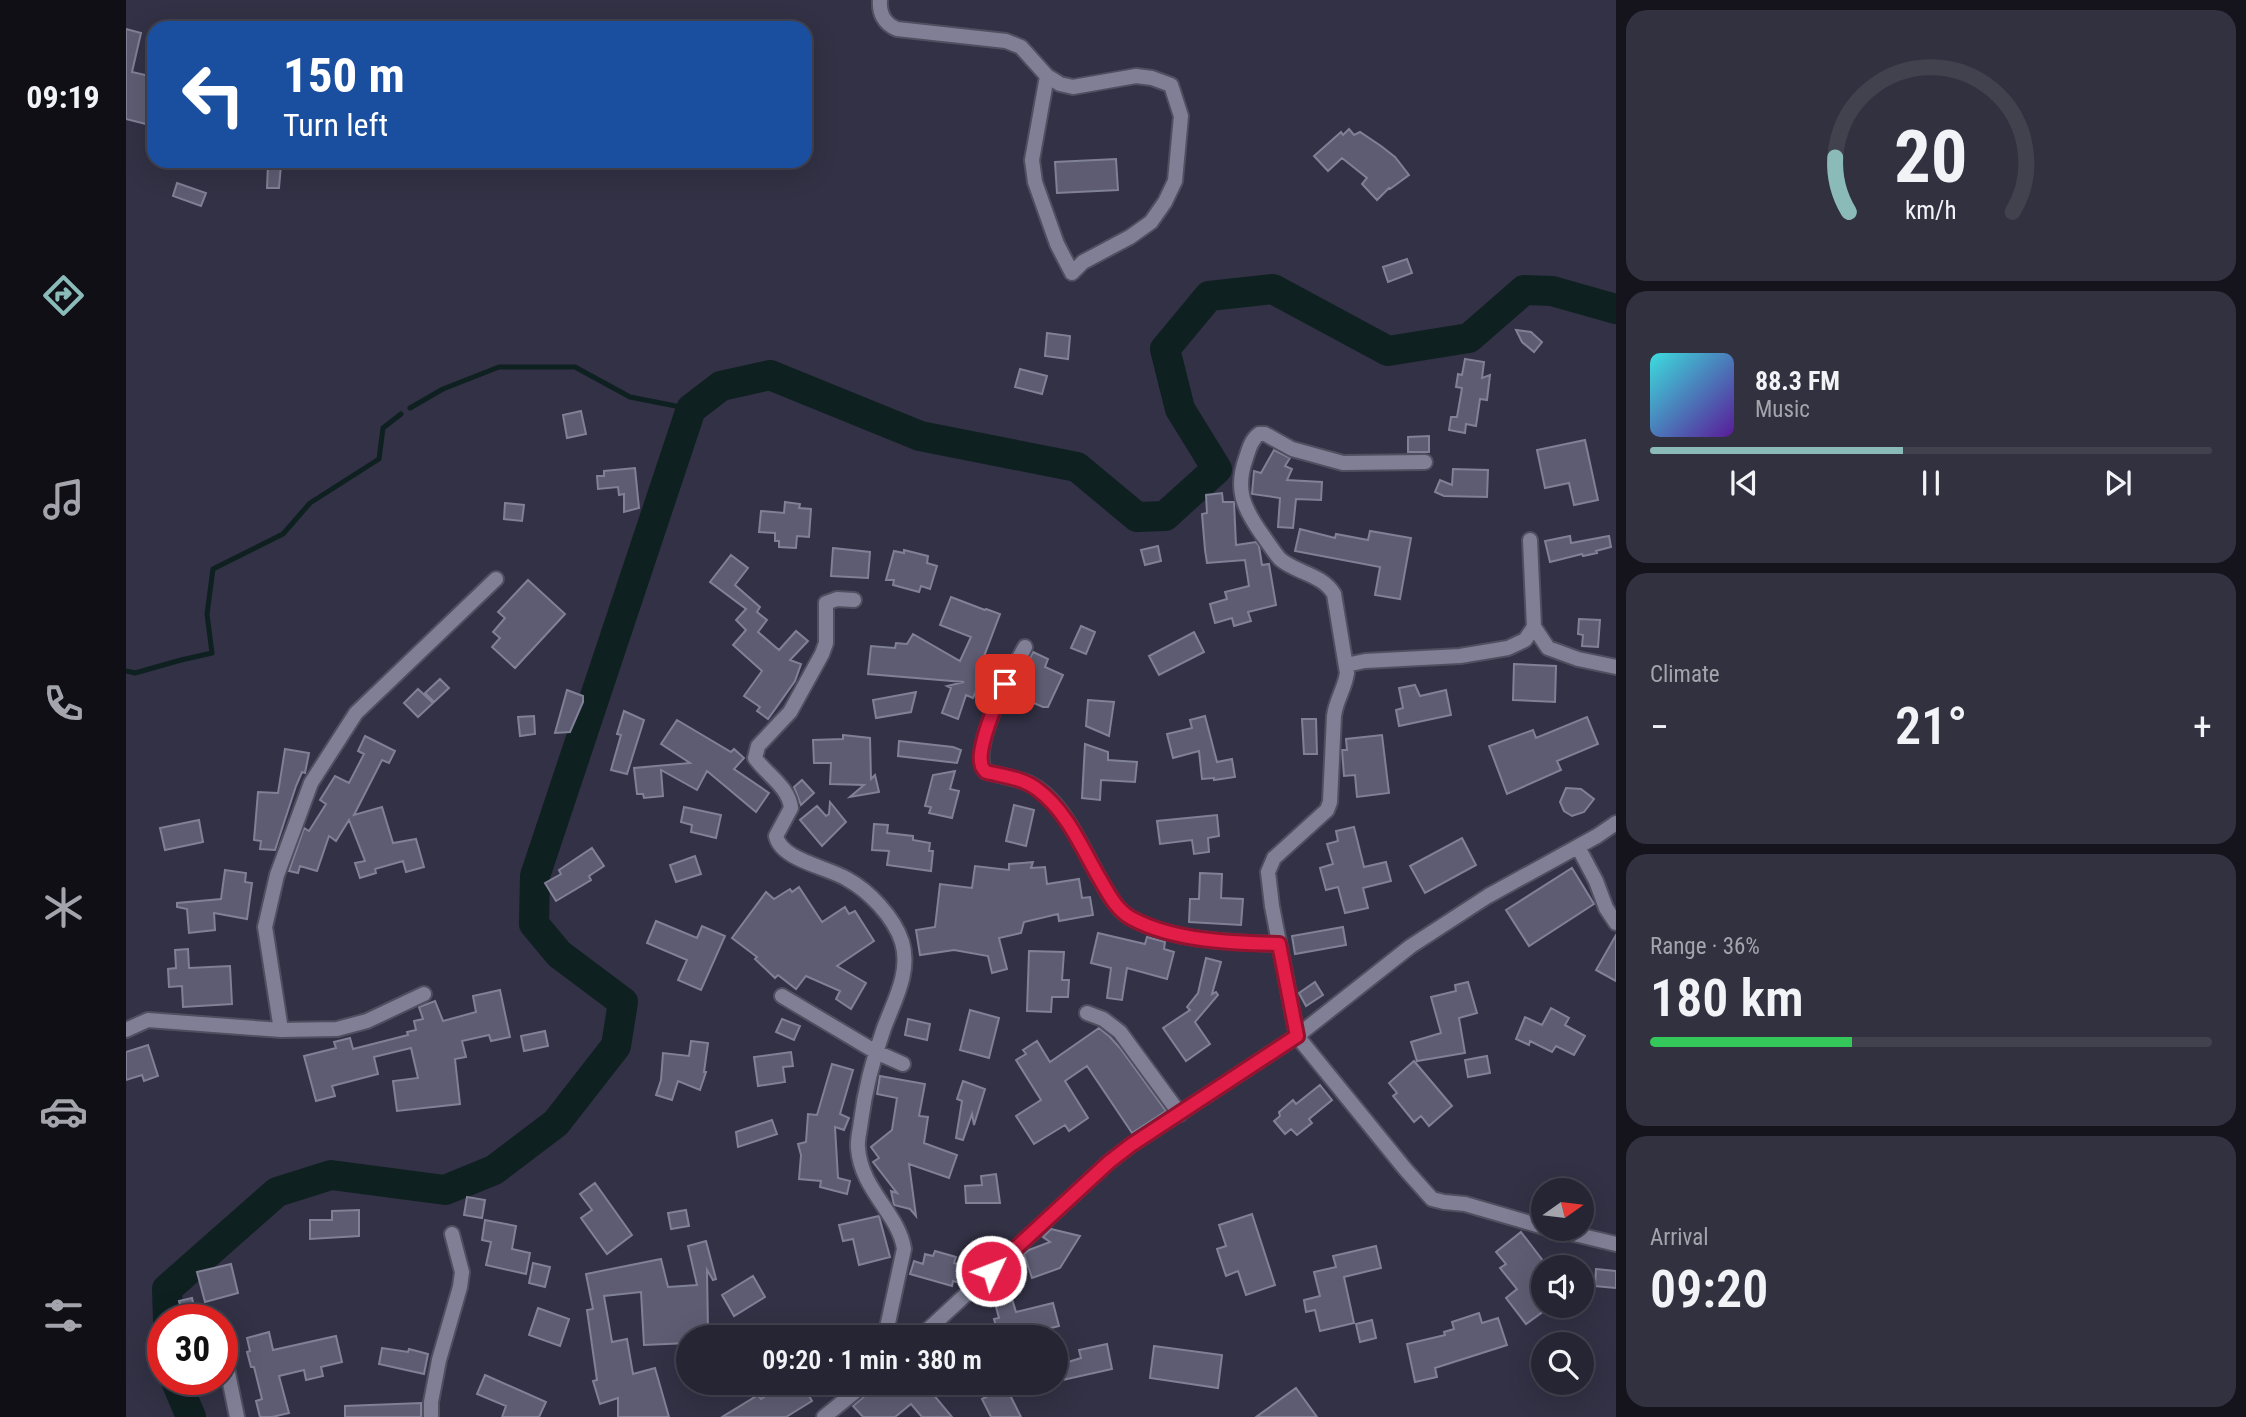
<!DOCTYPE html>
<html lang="en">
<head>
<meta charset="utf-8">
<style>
  :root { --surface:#262534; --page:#323140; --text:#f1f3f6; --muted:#a4a5ac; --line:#42424f; --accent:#8bbbb9 }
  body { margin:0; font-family:"Roboto Condensed",sans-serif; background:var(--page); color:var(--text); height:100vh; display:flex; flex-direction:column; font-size:26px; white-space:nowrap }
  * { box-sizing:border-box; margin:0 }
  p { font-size:23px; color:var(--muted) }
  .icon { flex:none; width:38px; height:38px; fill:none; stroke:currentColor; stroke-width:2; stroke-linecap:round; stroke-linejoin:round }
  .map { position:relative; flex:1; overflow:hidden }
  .panel { display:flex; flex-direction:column; gap:10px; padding:10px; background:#15141d; width:630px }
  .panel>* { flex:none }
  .hud { position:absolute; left:21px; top:21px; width:665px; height:147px; border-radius:21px; box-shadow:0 7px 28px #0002,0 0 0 2px var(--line); background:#1a4fa0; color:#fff; overflow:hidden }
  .needle { width:46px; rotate:76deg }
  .tools { position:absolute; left:1405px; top:1178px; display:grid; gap:14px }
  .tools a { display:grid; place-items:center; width:63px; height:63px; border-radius:50%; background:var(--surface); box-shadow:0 7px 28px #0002,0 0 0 2px var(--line); font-size:35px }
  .speed { position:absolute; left:21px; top:1304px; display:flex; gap:14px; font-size:35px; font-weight:700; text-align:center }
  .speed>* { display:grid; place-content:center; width:91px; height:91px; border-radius:50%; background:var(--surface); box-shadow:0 7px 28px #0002,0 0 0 2px var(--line); line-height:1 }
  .speed .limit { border:10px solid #d22; background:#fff; color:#111 }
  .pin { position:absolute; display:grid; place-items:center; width:60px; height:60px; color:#fff; margin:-30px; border-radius:14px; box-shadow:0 4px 10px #0006 }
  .me { position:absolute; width:77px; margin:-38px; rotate:47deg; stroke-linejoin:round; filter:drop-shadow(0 0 5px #0008) }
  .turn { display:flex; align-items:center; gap:24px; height:147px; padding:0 21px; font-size:32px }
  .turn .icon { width:91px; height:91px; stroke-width:2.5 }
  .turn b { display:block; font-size:49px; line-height:60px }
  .big { font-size:52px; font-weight:600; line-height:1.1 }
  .panel .widget { flex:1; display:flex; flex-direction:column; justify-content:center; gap:10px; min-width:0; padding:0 24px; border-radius:21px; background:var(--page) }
  .panel .dial { align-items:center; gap:0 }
  .dial svg { height:182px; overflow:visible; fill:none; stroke:var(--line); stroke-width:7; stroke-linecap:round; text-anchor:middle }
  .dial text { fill:var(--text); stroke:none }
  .song { display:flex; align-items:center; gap:21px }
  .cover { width:84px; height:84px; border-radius:10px; background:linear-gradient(135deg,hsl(180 70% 55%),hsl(270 70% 35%)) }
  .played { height:7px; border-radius:4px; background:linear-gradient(90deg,var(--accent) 45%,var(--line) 45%) }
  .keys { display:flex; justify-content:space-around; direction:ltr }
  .heat { display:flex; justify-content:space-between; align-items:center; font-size:38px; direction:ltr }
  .charge { height:10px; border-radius:5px; background:linear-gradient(90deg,#34c759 36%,var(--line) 0) }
  .trip { position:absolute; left:550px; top:1325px; width:392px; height:70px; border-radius:35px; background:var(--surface); box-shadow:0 7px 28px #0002,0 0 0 2px var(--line); font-weight:600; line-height:70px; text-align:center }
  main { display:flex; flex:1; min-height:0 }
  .dock { display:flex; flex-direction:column; width:126px; justify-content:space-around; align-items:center; background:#0f0f15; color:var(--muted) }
  .dock .icon { width:49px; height:49px }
  .dock .on { color:var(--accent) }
  .dock b { font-size:32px; color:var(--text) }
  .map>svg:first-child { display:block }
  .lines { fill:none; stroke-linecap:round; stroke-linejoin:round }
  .stream { stroke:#0f2021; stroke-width:5 }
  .river { stroke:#0f2021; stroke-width:30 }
  .building { fill:#5d5c72; stroke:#808096; stroke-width:2 }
  .street-casing { stroke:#504f60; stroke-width:18 }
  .street { stroke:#807f96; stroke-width:14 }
  .route-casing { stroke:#92132f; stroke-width:18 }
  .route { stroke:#e11d48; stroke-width:12 }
</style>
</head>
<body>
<main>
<nav class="dock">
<b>09:19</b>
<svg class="icon on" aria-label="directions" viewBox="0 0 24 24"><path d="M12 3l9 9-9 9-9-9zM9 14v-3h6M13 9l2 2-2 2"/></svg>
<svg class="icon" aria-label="music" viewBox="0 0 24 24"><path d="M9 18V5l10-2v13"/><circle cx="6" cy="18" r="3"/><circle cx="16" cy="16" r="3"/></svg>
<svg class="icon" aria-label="phone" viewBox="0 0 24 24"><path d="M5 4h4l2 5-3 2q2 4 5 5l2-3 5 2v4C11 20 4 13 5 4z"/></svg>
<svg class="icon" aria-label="climate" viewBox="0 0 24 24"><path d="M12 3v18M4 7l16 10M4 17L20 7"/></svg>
<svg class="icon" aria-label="car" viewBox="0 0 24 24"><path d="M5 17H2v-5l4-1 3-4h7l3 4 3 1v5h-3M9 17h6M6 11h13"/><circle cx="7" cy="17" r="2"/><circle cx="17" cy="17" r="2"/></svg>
<svg class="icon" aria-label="filters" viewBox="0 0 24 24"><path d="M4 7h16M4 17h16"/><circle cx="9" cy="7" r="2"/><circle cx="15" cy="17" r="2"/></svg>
</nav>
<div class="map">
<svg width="1490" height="1417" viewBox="0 0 1490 1417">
  <rect width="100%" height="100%" fill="#323145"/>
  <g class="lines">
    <path class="stream" d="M284,408L317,389L373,367H449L504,397L565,409
      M0,671L9,673L55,660L86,653L81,614L87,569L157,534L184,503L253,459L257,428L275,414"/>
    <path class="river" d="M42,1320L41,1289L151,1192L205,1175L319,1190L368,1170L430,1123L490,1046L497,1002L433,954L408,924L409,876L565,409L595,386L644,375L794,436L951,467L1011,517L1039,516L1091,469L1054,409L1039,349L1083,296L1147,289L1262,351L1343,338L1398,290L1426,291L1490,309
      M49,1379L65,1417"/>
  </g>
  <path class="building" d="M0,29L15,33L6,72L28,77V93L20,124L0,119Z
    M1223,129L1228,135L1234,132L1255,146L1269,157L1283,175L1264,189L1263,188L1251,200L1236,184L1241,178L1216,158L1202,171L1188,156L1215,132L1217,135Z
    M990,159L992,190L931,193L929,162Z
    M142,165H155L153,188H141Z
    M51,183L80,193L75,206L47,196Z
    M1281,259L1286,273L1262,282L1257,267Z
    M1390,330L1405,332L1416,342L1408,352L1396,342Z
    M921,333L944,336L942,359L919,356Z
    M1339,359L1358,362L1356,378L1364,375L1361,400L1354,399L1350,426L1340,424L1339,433L1323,430L1325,417H1331L1336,388L1330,387L1332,374L1336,375Z
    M894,369L921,376L916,394L889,387Z
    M455,411L460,434L441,438L437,415Z
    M1303,436V452H1282V437Z
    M1459,440L1472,500L1448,505L1443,483L1419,488L1411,450Z
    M1148,450L1164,458L1159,466L1166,469L1161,480L1196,482L1195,500L1170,499L1167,528L1152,527L1154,498L1126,494L1128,471L1135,473Z
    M509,468L513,508L498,512V494L493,495L492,487L472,489L471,476H478V471Z
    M1327,469L1362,470L1361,497L1318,496L1309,492L1314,480L1326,485Z
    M1096,493L1097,502H1108L1110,545L1130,542L1133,546L1136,565L1143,564L1150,605L1122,612L1125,621L1108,626L1106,618L1089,623L1084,604L1101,599L1099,592L1123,586L1119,560L1081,563L1079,550L1076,514L1081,513L1080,495Z
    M659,502L674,504L673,508L685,509L683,537L671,536L670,548L653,547V541H649V533L633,532L635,511L658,513Z
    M379,503L398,505L396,521L378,519Z
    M1174,529L1209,538L1210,534L1242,540L1244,531L1285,538L1274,599L1249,595L1254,567L1169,551Z
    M1444,536L1445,543L1483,536L1485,547L1470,551L1471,553L1457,556L1456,554L1424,562L1419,541Z
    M1032,546L1035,561L1019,565L1015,550Z
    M707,548L744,552L742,578L705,576Z
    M778,550L802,556L801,563L811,566L804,589L795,586L793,592L767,585L768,580H760L768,551L778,553Z
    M605,555L622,568L609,585L634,607L631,612L641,620L632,632L653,650L670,631L682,641L664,660L675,664L669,681L642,719L631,711L634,707L618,696L636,671L607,645L620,630L610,620L620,609L584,582Z
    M402,580L439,614L389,668L366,647L374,638L367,632L379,618L372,612Z
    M825,597L859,610L860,609L874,614L854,667L860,669L847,698L840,695L832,719L816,713L825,688L821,686L838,682L742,674L745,646L769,648L770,643L781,644L787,634L834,661L845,637L814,625Z
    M1453,619L1474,620L1472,647L1456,646L1457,635L1452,634Z
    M955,626L969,632L960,654L945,648Z
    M1068,632L1078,652L1033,675L1023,656Z
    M907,652L922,659L919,667L937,675L922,707H917L891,696V690L897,678L894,677Z
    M1388,664L1430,666L1429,702L1387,700Z
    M314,679L323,688L308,702L299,693Z
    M1289,685L1294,696L1320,690L1325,715L1273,726L1270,710L1277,708L1273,688Z
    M292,689L307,703L292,717L278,703Z
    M441,690L457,696V702L444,732L429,733Z
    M790,692L785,712L750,718L747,700Z
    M962,700L988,702L983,736L960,726Z
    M498,711L518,720L501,774L485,770L495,735L491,734Z
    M408,716L409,734L394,736L392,717Z
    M1079,716L1091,762L1106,759L1109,777L1088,780V778L1076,779L1073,751L1047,758L1041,734L1066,728L1064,720Z
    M1461,717L1472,744L1431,761L1435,770L1381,794L1363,746L1407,730L1410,738Z
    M1176,719H1190L1191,754H1178Z
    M551,720L605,752L608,749L618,758L608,769L643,793L630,812L581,771L571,790L535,770L537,796L518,798L517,794H511L508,768L564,763L535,744Z
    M717,735L744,738L745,779L749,775L753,792L724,797L738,785L704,784L705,763H688L687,740L717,739Z
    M1256,735L1263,793L1231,797L1229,775L1218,776L1216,750H1221L1220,739Z
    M239,736L269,751L263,763L256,760L228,815L256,807L267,843L290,839L298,867L280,872L277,861L249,869L250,873L234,878L229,863L239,861L223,820L210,841L203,836L191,871L174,866L172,873L163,871L178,828L183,831L200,804L194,800L209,776L223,783L238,754L232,751Z
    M773,741L827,747L835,750L831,763L772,756Z
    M959,744L982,752V760L1011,762L1009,782L975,780L974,800L956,798Z
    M159,749L183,753L179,773L176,772L170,786L149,850L134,849L135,841L128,840L132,792L152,793Z
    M829,771L824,789L833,791L826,818L803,813L805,807L799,806L807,775Z
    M676,780L688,793L675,805L668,787Z
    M1440,788L1455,789L1468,799L1458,812L1446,816L1438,811L1434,802Z
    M704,802L720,822L696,846L674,820L691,806L700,816L703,814Z
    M888,805L908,810L900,846L880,841Z
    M558,807L595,815L590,838L565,832L566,825L555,822Z
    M1091,815L1093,836L1082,838L1083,852L1068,854L1066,840L1034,844L1031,821Z
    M73,820L77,842L39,850L34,828Z
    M748,824L762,825L761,833L787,836V840L804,843L803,851H807L805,871L761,865L763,851L746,850Z
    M1228,827L1238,867L1260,862L1265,881L1237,888L1242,908L1219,913L1212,887L1200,890L1194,868L1207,864L1201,844L1212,841L1210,831Z
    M1336,838L1350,865L1299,893L1284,866Z
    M466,848L478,866L463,876L465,880L430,901L419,883L435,874L433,870Z
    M569,856L575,874L550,882L544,865Z
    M907,862L905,868L919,867L921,884L953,879L956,898L964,897L967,915L933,921L932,914L898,922L895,933L873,938L881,969L866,973L862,956L828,950L794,955L790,930L809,927L814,884L846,888L849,866L883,870V864Z
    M1446,868L1468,904L1403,946L1380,910Z
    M99,870L120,873L119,882L126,883L121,919L88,913L89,930L63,933L61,909L51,907V903L95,899Z
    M1074,873L1096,874L1095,898L1117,899L1115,925L1063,922L1064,899H1073Z
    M673,887L696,922L719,907L723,914L729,911L748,941L711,966L740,983L725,1009L710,999L714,991L680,976L670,989L652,975L649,978L629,959L631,957L606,938L640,892L648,899L664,889L666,892Z
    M530,921L571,938L576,926L599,936L575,990L552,980L561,960L521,943Z
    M1217,927L1220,945L1169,954L1166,936Z
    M972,933L1019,944L1021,937L1039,942L1038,949L1048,952L1041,979L1001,968L996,1000L981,998L985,968L965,963Z
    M1490,935V981L1470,970Z
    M62,949L63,968L104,966L106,1004L57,1007L56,986L43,987L42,969L50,968L49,950Z
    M903,951L938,952L936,980H943L942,997H926L925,1012L901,1011Z
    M1080,958L1095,962L1086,994L1090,992L1092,995L1069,1022L1084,1044L1060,1061L1037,1028L1064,1010L1061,1007L1072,993Z
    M1189,982L1197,995L1180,1006L1173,993Z
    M1342,982L1351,1013L1333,1018L1339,1053L1291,1061L1285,1042L1315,1033L1305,997L1330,991L1329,985Z
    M374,990L384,1037L365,1041L363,1035L336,1041L340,1057L329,1059L334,1104L271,1111L267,1081L292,1078L285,1048L248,1057L252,1074L206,1086L209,1096L190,1101L178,1056L210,1048L208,1042L224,1038L227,1049L282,1035L281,1032L290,1030L288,1021L297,1019L293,1007L309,1001L317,1021L350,1012L347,996Z
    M1425,1008L1443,1018L1439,1025L1459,1036L1448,1055L1430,1046L1426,1052L1404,1041L1403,1045L1390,1039L1399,1017L1416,1025Z
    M844,1010L873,1018L863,1058L834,1050Z
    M656,1019L674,1026L668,1040L650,1032Z
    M782,1019L804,1024L801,1040L779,1035Z
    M973,1028L984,1037L994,1048L1040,1111L1006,1133L961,1066L939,1081L962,1118L943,1131L939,1125L908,1144L890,1116L915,1100L890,1060L900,1054L897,1050L911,1041L924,1062Z
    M419,1031L422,1046L398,1051L395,1036Z
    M565,1041L582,1043L578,1072H580L574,1090L552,1081L546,1100L530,1095L535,1080L537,1053L563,1056Z
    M22,1045L32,1076L18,1081L16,1075L0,1080V1052Z
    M665,1052L667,1066L657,1067L659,1082L632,1086L628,1057Z
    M1361,1056L1364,1073L1342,1077L1339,1060Z
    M1288,1061L1326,1106L1303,1126L1295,1116L1288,1122L1267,1096L1271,1093L1263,1083Z
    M706,1064L727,1070L714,1114L723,1118L718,1130L709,1127L712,1178L724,1181L721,1194L694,1187L695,1181L673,1179L675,1155L672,1144L680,1142L682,1114L691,1115Z
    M754,1076L799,1084L793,1116L802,1117L798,1143L831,1155L823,1178L783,1164L790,1216L784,1209L768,1205L765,1191L771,1193L747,1162L753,1158L745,1147L766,1130L771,1098L751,1094Z
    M837,1081L859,1089L848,1125L846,1114L837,1140L830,1138L836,1101L831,1099Z
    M1194,1085L1206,1100L1183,1119L1186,1123L1171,1135L1165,1129L1159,1134L1148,1121L1154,1116L1153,1112L1167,1100L1170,1104Z
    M646,1120L651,1134L612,1147L610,1132Z
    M870,1174L874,1203H840L839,1186L856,1185L855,1176Z
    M469,1183L506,1235L481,1254L455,1218L466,1210L454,1194Z
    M341,1197L359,1200L356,1218L338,1215Z
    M233,1210V1236L184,1239V1220H206V1211Z
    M560,1210L563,1226L545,1229L542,1213Z
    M1126,1214L1149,1285L1120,1295L1112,1271L1100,1276L1091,1249L1100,1246L1093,1225Z
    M753,1216L764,1257L733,1265L727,1239L717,1241L713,1225Z
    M359,1220L390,1226L386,1249L404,1253L400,1274L360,1265L365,1242L356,1240Z
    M925,1229L954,1236L934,1268L906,1278L898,1254L903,1250L924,1242L917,1237Z
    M1395,1232L1418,1262V1311L1400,1324L1380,1298L1391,1289L1374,1268L1380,1264L1370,1252Z
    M580,1241L590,1279L587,1280L581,1270L582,1332L573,1337H562V1343L518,1345L515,1292L478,1296L486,1342L501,1339L507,1374L529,1368L543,1417H492V1398L474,1404L467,1381L471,1380L461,1310L467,1309L460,1274L535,1259L542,1287L571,1285L562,1246Z
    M1250,1246L1255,1268L1218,1277L1228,1323L1194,1331L1189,1310L1180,1312L1178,1300L1194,1296L1188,1272L1210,1267L1207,1256Z
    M809,1251L830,1257L828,1263L842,1267L837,1284L827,1281L826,1286L784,1274L788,1261L797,1264L799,1254L807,1256Z
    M407,1263L424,1267L419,1287L403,1283Z
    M105,1264L112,1293L79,1302L71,1272Z
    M1470,1269L1490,1271V1288L1469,1286Z
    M627,1276L639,1297L608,1316L596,1295Z
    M66,1298L71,1320H58L53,1301Z
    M886,1299L890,1312L927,1303L933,1326L889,1337H873L868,1319L873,1318L869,1303Z
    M412,1308L443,1319L434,1346L403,1335Z
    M1353,1313L1356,1323L1372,1318L1381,1345L1309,1368L1311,1377L1289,1382L1281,1344L1319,1335L1318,1332L1328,1329L1326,1322Z
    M1246,1320L1250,1338L1234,1342L1230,1324Z
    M143,1332L147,1350L210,1336L216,1362L195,1367L197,1376L180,1380L178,1370L153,1376L163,1413L146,1417H134L130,1401L136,1399L128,1367H125L121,1352L124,1351L121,1338Z
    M981,1344L986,1369L932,1381L929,1366L955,1358L953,1350Z
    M1028,1346L1096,1355L1092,1388L1024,1378Z
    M256,1348L282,1352L283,1349L302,1354L298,1374L253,1364Z
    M359,1375L420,1402L413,1417H376L380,1406L351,1394Z
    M661,1382H675L686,1401L660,1417H596L632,1395L635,1399Z
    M750,1382H797L826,1417H796L785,1404L769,1417H737L727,1406L747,1389Z
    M880,1387L895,1417H865L856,1399Z
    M1170,1388L1191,1417H1130Z
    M295,1403V1417H219V1406Z"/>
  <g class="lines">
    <g class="street-casing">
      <path id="street" d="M754,0C753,13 758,24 771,29L880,41L895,47L921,76L934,84L947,87L1010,76L1026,78L1045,85L1055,116L1049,181L1039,202L1025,222L1004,237L957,262L946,273L931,244L909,182L906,160L921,76
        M1299,462L1217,463L1166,449L1139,434H1133C1125,440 1123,449 1120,458C1109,489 1117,507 1135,533C1141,541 1147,551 1154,559C1170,573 1196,574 1208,594L1221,673C1219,688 1210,700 1208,716L1204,802L1201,810L1148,858L1142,872L1146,906L1171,1036L1280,1170L1306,1199L1318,1202L1339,1204L1418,1227
        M728,600L711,599L700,603V643L696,654L664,712L632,746L629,758C640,774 663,787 665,808L650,836C655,860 701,867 721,879C743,891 768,917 776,942C785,972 768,1001 758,1028C747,1059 739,1089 735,1121C734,1130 731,1140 732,1148C735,1190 773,1214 778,1249L759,1337
        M1408,627L1422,648L1452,659L1490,667
        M899,647C887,669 841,751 860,772C874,775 889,778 902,783C938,800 956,849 975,881C983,895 991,910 1005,918C1048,942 1106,942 1153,944
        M1220,665L1239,661L1334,656L1382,648L1399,640L1408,627L1404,540
        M1452,847L1470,881L1480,908L1490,923
        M656,996L750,1052L777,1064
        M961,1013L977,1019L994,1032L1054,1114
        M0,1030L22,1020L155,1030L211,1029L241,1021L298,994
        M155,1030L139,927L151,875L185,783L230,713L370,579
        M1423,1228L1490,1244
        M794,1337L983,1162L1005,1145L1171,1036L1285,946L1362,896L1471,836L1490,823
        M96,1344L111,1417
        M305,1417V1402L313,1360L334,1287L336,1272L326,1234
        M698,1417L741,1382"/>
    </g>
    <use href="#street" class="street"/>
  </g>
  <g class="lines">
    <g class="route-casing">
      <path id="route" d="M865,1271L983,1162L1005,1145L1171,1036L1153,944C1106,943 1047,941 1005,918C991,910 983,895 975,881C956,849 942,812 911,789C897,778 877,776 860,772C856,767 856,768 855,762C852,746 871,699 879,684"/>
    </g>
    <use href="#route" class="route"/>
  </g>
</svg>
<div class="tools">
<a><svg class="needle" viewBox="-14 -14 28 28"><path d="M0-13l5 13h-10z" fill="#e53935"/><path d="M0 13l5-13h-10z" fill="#a4a5ac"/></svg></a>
<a><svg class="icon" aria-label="sound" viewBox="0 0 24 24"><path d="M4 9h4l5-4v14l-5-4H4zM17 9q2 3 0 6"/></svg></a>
<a><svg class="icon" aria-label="search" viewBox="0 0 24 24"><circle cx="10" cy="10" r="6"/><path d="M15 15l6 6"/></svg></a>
</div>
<div class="speed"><div class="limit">30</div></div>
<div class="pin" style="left:879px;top:684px;background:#d93025"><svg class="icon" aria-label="arrive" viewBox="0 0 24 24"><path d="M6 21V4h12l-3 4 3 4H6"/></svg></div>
<svg class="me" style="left:865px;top:1271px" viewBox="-20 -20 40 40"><circle r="17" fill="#e11d48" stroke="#fff" stroke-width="3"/><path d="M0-11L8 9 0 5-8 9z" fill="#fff"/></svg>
<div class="trip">09:20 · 1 min · 380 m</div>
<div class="hud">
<div class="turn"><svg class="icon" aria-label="left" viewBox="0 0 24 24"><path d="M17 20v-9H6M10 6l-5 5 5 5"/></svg><div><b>150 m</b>Turn left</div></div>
</div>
</div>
<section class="panel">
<div class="widget dial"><svg viewBox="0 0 100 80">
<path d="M14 69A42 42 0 1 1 86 69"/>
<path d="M14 69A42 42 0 0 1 8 45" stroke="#8bbbb9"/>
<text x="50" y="56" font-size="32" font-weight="700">20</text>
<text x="50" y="72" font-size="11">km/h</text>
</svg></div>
<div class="widget">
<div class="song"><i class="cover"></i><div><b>88.3 FM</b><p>Music</p></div></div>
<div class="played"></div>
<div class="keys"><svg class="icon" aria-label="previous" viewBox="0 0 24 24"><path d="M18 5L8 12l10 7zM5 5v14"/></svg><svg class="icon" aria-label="pause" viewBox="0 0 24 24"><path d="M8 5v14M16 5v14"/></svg><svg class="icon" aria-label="next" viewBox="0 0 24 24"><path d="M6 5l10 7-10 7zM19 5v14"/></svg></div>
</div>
<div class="widget"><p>Climate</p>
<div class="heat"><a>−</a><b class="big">21°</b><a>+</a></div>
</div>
<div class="widget"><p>Range · 36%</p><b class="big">180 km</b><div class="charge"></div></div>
<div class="widget"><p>Arrival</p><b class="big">09:20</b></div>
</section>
</main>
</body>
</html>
